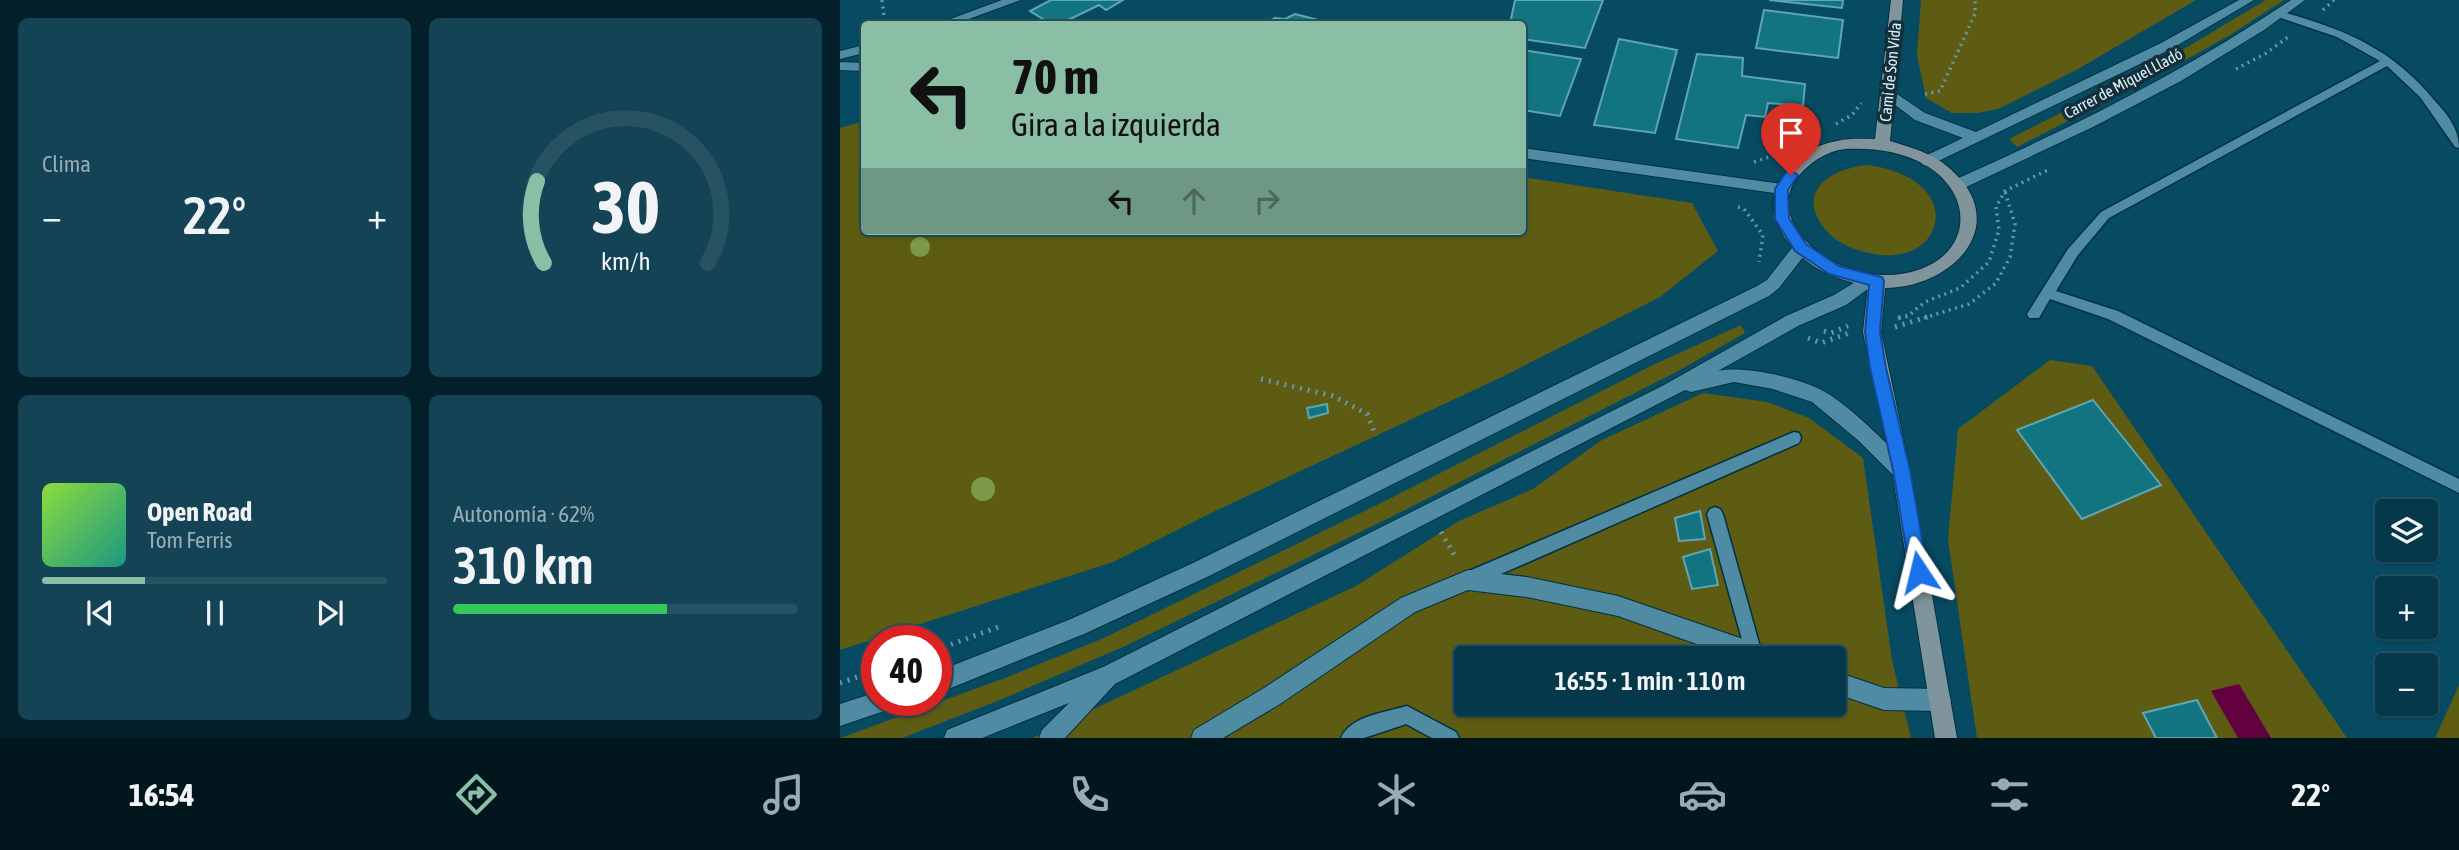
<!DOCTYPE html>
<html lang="es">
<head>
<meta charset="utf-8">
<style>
  :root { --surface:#05384a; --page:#134354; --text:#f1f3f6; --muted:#97acb5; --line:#265262; --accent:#8abfa5 }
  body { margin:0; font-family:"Asap Condensed",sans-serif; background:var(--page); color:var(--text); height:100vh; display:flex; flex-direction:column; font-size:26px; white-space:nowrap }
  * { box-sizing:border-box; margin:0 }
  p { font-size:23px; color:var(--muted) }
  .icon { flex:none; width:38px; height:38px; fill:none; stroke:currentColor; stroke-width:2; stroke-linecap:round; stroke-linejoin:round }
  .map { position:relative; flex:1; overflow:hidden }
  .details { display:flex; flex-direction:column; gap:18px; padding:18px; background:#031f29; width:840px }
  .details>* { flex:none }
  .top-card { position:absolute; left:21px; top:21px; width:665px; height:214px; border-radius:7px; box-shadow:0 2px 5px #0004,0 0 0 2px var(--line); background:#8abfa5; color:#111; overflow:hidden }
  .controls { position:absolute; left:1535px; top:499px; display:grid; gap:14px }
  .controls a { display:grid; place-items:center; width:63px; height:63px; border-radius:7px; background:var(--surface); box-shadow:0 2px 5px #0004,0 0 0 2px var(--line); font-size:35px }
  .speed { position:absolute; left:21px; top:625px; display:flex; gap:14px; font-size:35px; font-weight:700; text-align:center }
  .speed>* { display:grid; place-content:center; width:91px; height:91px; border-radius:50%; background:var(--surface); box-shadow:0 2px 5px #0004,0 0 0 2px var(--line); line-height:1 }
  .speed .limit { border:10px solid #d22; background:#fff; color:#111 }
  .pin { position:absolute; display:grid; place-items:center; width:60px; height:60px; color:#fff; margin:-72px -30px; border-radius:50% 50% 50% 0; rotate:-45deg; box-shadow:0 0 7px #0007 }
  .pin .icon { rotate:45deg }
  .me { position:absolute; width:77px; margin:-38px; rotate:350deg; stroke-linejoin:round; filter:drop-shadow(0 0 5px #0008) }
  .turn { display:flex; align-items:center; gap:24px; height:147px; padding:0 35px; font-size:32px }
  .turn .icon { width:91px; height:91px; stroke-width:2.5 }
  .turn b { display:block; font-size:49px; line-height:60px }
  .lanes { display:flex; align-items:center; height:66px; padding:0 35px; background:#0003; justify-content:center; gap:35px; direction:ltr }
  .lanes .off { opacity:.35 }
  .big { font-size:52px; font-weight:600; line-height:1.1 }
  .details .tile { flex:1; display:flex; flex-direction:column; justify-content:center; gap:10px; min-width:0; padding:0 24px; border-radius:10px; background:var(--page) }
  .details .dial { align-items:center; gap:0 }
  .dial svg { height:182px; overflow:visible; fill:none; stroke:var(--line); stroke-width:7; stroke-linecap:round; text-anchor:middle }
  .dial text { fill:var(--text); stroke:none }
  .song { display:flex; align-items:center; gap:21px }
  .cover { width:84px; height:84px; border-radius:10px; background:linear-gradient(135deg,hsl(90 70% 55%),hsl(170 70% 35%)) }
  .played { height:7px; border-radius:4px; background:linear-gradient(90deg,var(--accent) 30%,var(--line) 30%) }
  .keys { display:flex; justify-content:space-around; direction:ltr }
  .heat { display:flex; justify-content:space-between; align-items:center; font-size:38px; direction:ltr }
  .charge { height:10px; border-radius:5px; background:linear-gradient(90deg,#34c759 62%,var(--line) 0) }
  .details .tiles { flex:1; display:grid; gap:18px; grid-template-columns:repeat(2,1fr) }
  .trip { position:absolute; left:614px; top:646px; width:392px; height:70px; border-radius:7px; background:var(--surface); box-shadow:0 2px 5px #0004,0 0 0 2px var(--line); font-weight:600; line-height:70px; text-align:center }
  .tabs { display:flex; height:112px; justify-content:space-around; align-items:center; background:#02161e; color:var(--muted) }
  .tabs .icon { width:49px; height:49px }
  .tabs .active { color:var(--accent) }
  .tabs b { font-size:32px; color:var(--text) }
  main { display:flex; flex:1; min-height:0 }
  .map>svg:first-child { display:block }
  .green { fill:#5e5c12; fill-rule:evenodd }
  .water { fill:#620040 }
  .building { fill:#127480; stroke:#5fa6b1; stroke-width:2 }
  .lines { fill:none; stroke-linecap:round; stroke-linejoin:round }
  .lane-casing { stroke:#003041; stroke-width:3 }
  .street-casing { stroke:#003041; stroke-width:2 }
  .secondary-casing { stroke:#003041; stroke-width:2 }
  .path-far1 { stroke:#6797a9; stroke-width:3.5; stroke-dasharray:2 4.5; stroke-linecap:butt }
  .path { stroke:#6797a9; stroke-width:5; stroke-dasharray:2 6; stroke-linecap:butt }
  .lane { fill:#508ba4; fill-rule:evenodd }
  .street { fill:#508ba4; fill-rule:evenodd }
  .secondary { fill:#80949b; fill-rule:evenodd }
  .tree { fill:#7c994b }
  .route { fill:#1a73e8; stroke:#114b97; stroke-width:2 }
  .labels { text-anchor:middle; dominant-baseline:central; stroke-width:7; stroke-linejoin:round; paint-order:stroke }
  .far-street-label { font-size:16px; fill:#d9f1fc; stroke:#152e39 }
</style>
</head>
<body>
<main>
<section class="details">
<div class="tiles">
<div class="tile"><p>Clima</p>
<div class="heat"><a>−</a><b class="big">22°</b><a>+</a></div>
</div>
<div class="tile dial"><svg viewBox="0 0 100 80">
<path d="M14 69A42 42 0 1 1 86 69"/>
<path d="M14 69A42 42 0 0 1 11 33" stroke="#8abfa5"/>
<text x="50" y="56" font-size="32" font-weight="700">30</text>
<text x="50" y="72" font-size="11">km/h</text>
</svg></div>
<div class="tile">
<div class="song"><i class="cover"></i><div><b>Open Road</b><p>Tom Ferris</p></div></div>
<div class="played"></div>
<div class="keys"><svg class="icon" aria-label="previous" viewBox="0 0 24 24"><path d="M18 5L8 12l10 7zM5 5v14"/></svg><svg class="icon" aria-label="pause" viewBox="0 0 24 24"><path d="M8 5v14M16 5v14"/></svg><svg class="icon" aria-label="next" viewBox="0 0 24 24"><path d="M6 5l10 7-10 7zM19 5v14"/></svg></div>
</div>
<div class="tile"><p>Autonomía · 62%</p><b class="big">310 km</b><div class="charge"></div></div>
</div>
</section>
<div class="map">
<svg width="1619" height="738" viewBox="0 0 1619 738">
  <rect width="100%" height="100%" fill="#074b63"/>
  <path class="green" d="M1081,0H1356L1238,69L1158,109L1137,113H1112L1086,98L1077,55Z
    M1426,0H1444L1390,35L1322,73L1177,147L1169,139L1322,62Z
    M24,121V231H682L683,177L852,203L878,251L820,297L662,377L375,511L273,562L0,650V128Z
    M1028,165C1134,180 1103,277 1022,251C1007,247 995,241 985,229C954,191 992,168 1028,165Z
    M901,325L905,333L838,371L553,516L285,646L160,700L62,738H0L165,678L264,638L545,501L813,365Z
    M1210,360L1252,366L1507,738H1137L1108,540L1118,429Z
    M863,393L927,402L969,418L1023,458L1052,660L1071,738H192L516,586L619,521L693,489L762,440ZM626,658H994V704H626Z
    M1619,685V738H1595Z"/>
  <path class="water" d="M1399,684L1431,738H1398L1371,691Z"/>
  <path class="building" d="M211,0H283L266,10L259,5L220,24H211L190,11Z
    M675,0H763L745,48L682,39V24H670Z
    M929,0H1003L1002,8Z
    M924,10L1003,20L998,58L916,48Z
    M455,14L482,21L507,24H424L435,18L445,19Z
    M779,39L837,50L815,133L754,125Z
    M682,50L741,59L720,116L682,110Z
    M857,54L903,58L902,76L965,84L963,106L928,103L925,117L906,115L898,148L836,139Z
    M1253,400L1321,485L1242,519L1177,430Z
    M487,404L488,413L469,418L467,408Z
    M860,511L865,539L839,541L835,518Z
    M870,549L878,585L852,589L843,557Z
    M1357,700L1377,738H1316L1303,713Z"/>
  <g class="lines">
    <g class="lane-casing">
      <path id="lane" d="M1439,11C1504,29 1552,48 1595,101C1608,115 1619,129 1619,148L1615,147L1580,97L1547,66L1269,218L1238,255L1216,291L1278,311L1619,479V493L1268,319L1210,299L1199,318H1189L1187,314L1228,249L1261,212L1540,61L1497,37L1435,16L1434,14Z
        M954,432L959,433L961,438L959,443L634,586L628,588L622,586L620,580L622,574Z
        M875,507L880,509L883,514L922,654L921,658H907L906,654L867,514L870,509Z
        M567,706L616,732L619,738H592L566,724L524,738H501C510,716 546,712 567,706Z"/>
    </g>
    <g class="street-casing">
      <path id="street" d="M162,0H181L115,24H97Z
        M1399,0H1414L1331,49L1088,166L1083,165L1081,161L1083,157L1123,138L1075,120L1042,95L1044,92H1054L1085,113L1136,132L1321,43Z
        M1451,0H1465L1424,30L1341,81L1253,127L1122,189H1112L1109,185L1112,181C1229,129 1344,72 1451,0Z
        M24,45V53L0,59V51Z
        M0,62L24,63V71L0,70Z
        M682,148L941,184L949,189L941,194L682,158Z
        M961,242L967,244L969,248L967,252L939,288L929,296L367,577L244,634L96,694V672L231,619L353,563L917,286L927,280L955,244Z
        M1030,273L1038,279L1036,283L1006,305L958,326L878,371C904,365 961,378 985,392C1014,409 1043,441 1068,464L1070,470L1068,476L1061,478L1054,476L1019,441L972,402L933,389L894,382L851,392L845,390L275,684L225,738H199L202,730L229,703L142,738H104L107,730L263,667L824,385L946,316L994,295Z
        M628,570L687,577L778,596L926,647L934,650L937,658H896L778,616L687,597L628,590L575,612L440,704L383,738H351L354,730L424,688L561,598Z
        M994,671L1044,688L1100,689L1108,692L1111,700L1108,708L1100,711L1044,710L994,693Z
        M37,692V700H56L53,708L0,726V704Z"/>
    </g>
    <g class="secondary-casing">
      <path id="secondary" d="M1051,0H1063L1050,141C1070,147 1092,153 1108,167C1175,223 1113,288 1045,288L1041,332L1070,470L1117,738H1095L1052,470L1023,332L1028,286C1012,283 996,278 982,271C948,253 917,210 944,174C957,156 975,145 997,141C1010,138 1023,139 1035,139ZM1005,149C1035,148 1061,151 1087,166C1134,195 1132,252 1078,270C1054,278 1028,276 1005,267C966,252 926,208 963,171C975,159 989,151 1005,149Z"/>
    </g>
    <path class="path-far1" d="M42,0L45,24
      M1483,10L1494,0
      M1396,69L1425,54L1448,37
      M1085,94L1100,91L1135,14V0
      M996,124L1012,115L1021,103
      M914,162L938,154
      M898,207L904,209L923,235L919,262
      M1059,318L1068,316L1085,302L1120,288L1149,262L1159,230L1156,207L1165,191L1210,169
      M1084,318L1129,304L1156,283L1170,257L1175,224L1165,192"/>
    <path class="path" d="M1058,318L1067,316
      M1055,327L1090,316
      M984,331L991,333L1008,326
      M968,338L981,343L1009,333
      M421,379L493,396L527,414L536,436
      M601,532L616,558
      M96,650L161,626
      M0,683L37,670"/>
    <use href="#lane" class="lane"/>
    <use href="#street" class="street"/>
    <use href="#secondary" class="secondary"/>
  </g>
  <g class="tree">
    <circle cx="80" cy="247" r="10"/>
    <circle cx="143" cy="489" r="12"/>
  </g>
  <path class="route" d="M951,170L958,175L948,190L949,218L966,244L999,266L1042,277L1044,281L1040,332L1046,368L1070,470L1088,572L1085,578L1079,581L1072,578L1070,572L1053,470L1030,368L1025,332L1029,285L989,274L955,251L935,219V189L946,172Z"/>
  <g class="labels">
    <g class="far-street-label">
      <text transform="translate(1050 72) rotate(-84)">Camí de Son Vida</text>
      <text transform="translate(1283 83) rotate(-28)">Carrer de Miquel Lladó</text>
    </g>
  </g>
</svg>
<div class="controls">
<a><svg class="icon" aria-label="layers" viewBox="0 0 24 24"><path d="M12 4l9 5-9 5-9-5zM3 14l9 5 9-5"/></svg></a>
<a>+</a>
<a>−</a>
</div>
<div class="speed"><div class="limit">40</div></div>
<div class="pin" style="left:951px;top:175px;background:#d93025"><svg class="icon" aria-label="arrive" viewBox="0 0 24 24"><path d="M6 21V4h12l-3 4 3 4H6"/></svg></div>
<svg class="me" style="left:1079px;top:572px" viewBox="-20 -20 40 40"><path d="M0-17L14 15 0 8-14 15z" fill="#1a73e8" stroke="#fff" stroke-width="4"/></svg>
<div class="trip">16:55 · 1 min · 110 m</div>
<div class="top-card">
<div class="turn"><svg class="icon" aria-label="left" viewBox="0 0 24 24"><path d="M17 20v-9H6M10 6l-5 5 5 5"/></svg><div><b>70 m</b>Gira a la izquierda</div></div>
<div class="lanes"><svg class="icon" aria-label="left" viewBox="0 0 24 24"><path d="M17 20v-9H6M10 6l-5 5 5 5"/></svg><svg class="icon off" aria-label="ahead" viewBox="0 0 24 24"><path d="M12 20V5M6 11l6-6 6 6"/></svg><svg class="icon off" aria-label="right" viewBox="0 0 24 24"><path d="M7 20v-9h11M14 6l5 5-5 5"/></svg></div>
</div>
</div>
</main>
<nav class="tabs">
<b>16:54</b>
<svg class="icon active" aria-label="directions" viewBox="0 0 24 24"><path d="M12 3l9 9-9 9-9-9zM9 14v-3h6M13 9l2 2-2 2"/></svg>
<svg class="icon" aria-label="music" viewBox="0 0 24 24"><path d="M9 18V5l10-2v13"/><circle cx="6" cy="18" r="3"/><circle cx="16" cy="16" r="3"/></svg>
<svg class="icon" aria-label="phone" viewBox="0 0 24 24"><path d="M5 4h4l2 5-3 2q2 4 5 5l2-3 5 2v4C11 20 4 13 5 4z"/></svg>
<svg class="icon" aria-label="climate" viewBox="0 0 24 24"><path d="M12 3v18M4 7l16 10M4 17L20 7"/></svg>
<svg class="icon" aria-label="car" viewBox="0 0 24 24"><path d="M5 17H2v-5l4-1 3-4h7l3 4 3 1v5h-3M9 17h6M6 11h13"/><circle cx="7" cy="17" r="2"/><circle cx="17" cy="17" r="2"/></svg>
<svg class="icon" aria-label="filters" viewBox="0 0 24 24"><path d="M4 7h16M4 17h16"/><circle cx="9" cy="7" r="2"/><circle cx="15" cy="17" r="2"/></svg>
<b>22°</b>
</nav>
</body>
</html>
